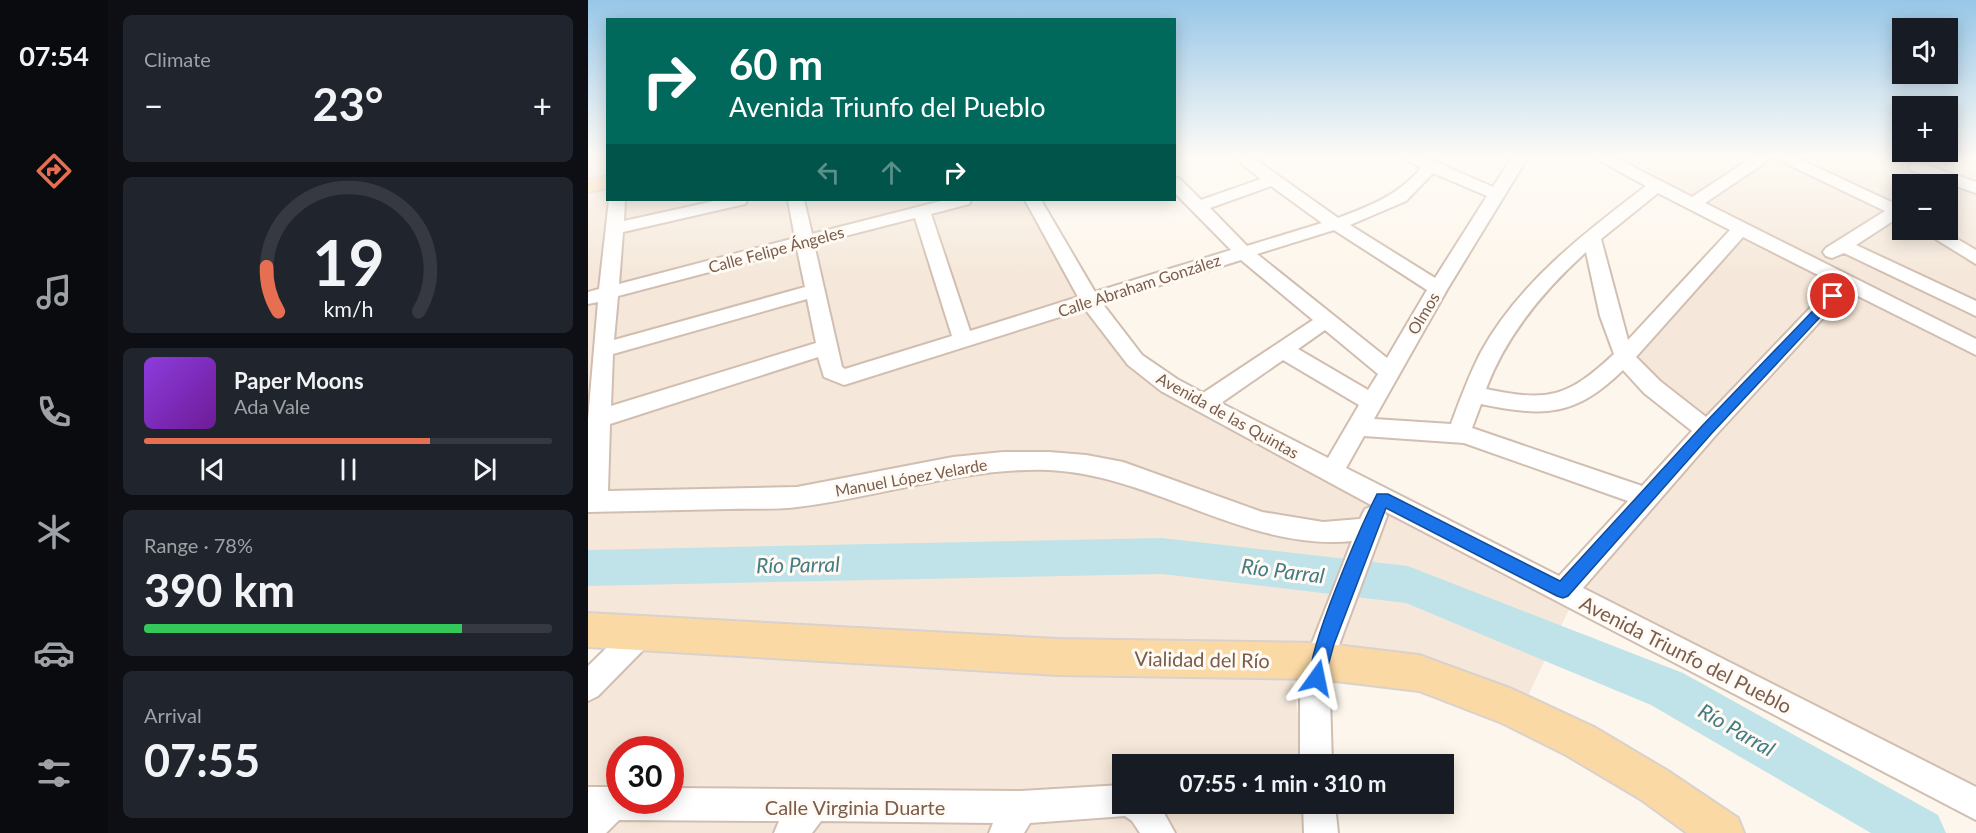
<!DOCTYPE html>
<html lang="en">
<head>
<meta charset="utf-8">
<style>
  :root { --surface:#171b24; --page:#20242c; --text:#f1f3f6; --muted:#9ea1a6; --line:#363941; --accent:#e76f51 }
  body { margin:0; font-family:Lato,sans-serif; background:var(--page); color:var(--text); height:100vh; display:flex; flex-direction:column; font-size:22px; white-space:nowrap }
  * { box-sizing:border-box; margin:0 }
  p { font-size:20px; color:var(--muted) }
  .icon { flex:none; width:33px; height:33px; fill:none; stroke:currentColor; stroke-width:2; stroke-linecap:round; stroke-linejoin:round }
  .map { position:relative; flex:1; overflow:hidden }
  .side { display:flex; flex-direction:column; gap:15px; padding:15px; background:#0d0f14; width:480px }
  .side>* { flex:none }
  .banner { position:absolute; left:18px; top:18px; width:570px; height:183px; border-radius:0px; box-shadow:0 3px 15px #0003; background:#00695c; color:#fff; overflow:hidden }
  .controls { position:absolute; left:1304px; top:18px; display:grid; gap:12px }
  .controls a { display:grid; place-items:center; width:66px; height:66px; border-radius:0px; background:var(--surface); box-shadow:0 3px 15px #0003; font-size:30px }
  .speed { position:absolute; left:18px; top:736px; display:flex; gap:12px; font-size:30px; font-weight:700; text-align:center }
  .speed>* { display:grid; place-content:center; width:78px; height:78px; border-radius:50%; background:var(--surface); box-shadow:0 3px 15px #0003; line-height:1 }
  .speed .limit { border:9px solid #d22; background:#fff; color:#111 }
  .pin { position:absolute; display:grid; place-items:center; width:51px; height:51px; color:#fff; margin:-26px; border:3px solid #fff; border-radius:50%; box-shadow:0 2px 6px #0007 }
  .me { position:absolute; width:66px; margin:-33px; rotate:12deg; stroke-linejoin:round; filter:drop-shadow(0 0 4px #0008) }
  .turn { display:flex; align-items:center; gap:21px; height:126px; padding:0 24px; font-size:27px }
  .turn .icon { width:78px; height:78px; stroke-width:2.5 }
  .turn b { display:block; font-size:42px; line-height:51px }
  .lanes { display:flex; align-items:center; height:57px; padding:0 24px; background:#0003; justify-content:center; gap:30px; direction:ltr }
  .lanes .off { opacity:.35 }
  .big { font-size:45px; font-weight:700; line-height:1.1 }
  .side .card { flex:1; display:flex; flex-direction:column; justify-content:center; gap:9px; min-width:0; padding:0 21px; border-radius:9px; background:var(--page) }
  .side .dial { align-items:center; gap:0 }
  .dial svg { height:156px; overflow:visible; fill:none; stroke:var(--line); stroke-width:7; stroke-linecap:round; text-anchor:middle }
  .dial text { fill:var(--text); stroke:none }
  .song { display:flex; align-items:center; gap:18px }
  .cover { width:72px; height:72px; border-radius:9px; background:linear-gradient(135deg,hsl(270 70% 55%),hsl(280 70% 35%)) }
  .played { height:6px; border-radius:3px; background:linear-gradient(90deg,var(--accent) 70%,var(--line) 70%) }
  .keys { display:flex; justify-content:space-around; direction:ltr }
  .heat { display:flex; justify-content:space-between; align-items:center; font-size:33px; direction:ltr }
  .charge { height:9px; border-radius:4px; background:linear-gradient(90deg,#34c759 78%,var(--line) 0) }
  .trip { position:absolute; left:524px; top:754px; width:342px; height:60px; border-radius:0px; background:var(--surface); box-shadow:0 3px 15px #0003; font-weight:700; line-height:60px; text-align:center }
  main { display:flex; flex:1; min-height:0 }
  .menu { display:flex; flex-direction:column; width:108px; justify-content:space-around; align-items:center; background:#090b0e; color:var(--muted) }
  .menu .icon { width:42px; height:42px }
  .menu .active { color:var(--accent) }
  .menu b { font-size:27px; color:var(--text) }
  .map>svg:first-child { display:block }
  .residential { fill:#f5e8da; fill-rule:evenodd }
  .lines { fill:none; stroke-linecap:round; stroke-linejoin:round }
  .river { fill:#bfe3e8; fill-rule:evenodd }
  .minor-casing { stroke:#d1beb0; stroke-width:4 }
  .major-casing { stroke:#dad1cd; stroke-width:4 }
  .minor { fill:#fff; fill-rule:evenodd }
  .major { fill:#fbd9a5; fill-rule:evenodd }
  .route { fill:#1a73e8; stroke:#114b97; stroke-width:1.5 }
  .labels { text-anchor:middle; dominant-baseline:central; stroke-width:6; stroke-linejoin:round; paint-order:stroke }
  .street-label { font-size:16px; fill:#7a5c4d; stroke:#fffaf3 }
  .near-street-label { font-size:20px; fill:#7a5c4d; stroke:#fffaf3 }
  .near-water-label { font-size:21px; font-style:italic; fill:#437c86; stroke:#fffaf3 }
</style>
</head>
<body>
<main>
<nav class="menu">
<b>07:54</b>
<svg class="icon active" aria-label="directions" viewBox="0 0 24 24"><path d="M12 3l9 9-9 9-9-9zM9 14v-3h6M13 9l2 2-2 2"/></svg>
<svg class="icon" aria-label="music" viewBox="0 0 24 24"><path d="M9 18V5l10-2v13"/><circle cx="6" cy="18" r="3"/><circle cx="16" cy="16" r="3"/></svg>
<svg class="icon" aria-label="phone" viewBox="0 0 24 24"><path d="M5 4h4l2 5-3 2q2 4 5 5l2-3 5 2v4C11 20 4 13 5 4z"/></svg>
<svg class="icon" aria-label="climate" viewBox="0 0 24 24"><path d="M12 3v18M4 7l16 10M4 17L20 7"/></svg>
<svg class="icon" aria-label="car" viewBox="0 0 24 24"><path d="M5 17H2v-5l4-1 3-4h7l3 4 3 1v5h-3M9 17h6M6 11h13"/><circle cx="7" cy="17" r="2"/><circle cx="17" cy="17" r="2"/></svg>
<svg class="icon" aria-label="filters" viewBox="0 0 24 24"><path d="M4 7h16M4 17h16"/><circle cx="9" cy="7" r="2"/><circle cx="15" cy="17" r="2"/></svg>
</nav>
<section class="side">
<div class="card"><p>Climate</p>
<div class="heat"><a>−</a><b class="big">23°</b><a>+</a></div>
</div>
<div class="card dial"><svg viewBox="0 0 100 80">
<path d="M14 69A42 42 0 1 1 86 69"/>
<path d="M14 69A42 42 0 0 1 8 46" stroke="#e76f51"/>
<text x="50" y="56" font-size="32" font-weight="700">19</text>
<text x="50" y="72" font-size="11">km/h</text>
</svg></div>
<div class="card">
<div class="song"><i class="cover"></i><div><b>Paper Moons</b><p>Ada Vale</p></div></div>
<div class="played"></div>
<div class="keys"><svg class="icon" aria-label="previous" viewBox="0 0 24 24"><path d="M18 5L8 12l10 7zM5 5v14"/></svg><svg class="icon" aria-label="pause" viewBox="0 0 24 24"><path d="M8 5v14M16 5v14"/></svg><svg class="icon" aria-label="next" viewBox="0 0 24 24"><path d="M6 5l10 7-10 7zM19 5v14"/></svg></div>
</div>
<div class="card"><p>Range · 78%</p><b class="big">390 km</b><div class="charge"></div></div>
<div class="card"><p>Arrival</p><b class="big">07:55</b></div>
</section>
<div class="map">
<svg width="1388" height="833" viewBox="0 0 1388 833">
  <rect width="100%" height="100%" fill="#fdf6ec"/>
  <path class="residential" d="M0,157H19L20,200H453L532,333L568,373L992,586L1118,427L1033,356L1157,226L1020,157H1388V792L992,586L937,702L700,654L718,765H534V804H724L728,833H0V694L73,624L0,621ZM1314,184H1359V230H1314ZM32,750H82V801H32Z"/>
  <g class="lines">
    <path class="river" d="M574,538L820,566L835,572L1095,673L1350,815L1358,833H1283L1063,705L818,603L574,574L0,586V550Z"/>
    <g class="minor-casing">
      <path id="minor" d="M645,157H664L750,218C782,206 811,195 833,168L813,157H836L905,187L924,157H940L860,288L786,419L863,424C872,400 881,375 893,352C931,283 996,233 1058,186L1005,157H1026L1104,197L1165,157H1185L1117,203L1388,339V355L1260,291L1127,436L995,588L1388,787V820L796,511L799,516L745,661L742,695L744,765H712V695L717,661L764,541C656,551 567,475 461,470C374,467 294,497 209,507C187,510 164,508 141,509C94,510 47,511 0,512V420L10,302L0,304V292L11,289L21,200H37L36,221L131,200H159L157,204L35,232L31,284L207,238L200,200H216L224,234L357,200H383L381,204L343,214L382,331L490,297L437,200H453L507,292L643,250L586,192V177L592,179L613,200L673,179ZM845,173L899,196L847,278L762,225L818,201ZM683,186L734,223L659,246L622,208ZM1070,193L1142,230L1040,340L1013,239ZM327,218L364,336L257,369L254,367L226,244ZM746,230L839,290L799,358L669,254ZM1155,237L1246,283L1118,417L1072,381L1048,357ZM209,249L217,287L26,340L30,296ZM998,252L1012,316L1026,354C979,398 960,402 898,389C918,335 955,291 998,252ZM653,260L725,320L615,393L589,379L554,355L514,303ZM219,299L228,343L23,406L25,354ZM497,309L540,365L573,391L785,506L777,509L772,519L735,522L674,512L535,462L498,455L461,452H415L365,457L209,487L20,491L22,424L230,357L236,377L256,385ZM737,330L790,374L780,390L710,349ZM695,360L771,405L740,458L633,403ZM1035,370L1056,393L1104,431L1054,486L884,428L893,404C956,417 987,417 1035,370ZM776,436L876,443L1040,501L971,576L758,468Z
        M1185,157H1207L1314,207V218L1311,217L1268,245L1388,301V316L1256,253L1244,258L1238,256L1235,252L1238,248L1297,211Z
        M1329,162L1388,182V193L1323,170L1321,167L1323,164Z
        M1333,230H1354L1388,250V264Z
        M53,620L63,624L67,633L63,642L10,696L0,701V666L43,624Z
        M534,785V804H571L587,833H552L544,821L537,816L442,823L436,833H401L405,823L233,821L224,833H186L191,821L31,820L18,833H0V787H32V801H82V788L433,791Z
        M715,804H747L750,833H716Z"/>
    </g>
    <g class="major-casing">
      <path id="major" d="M20,176V188L0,192V180Z
        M0,613L469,639L731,643L831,655L924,689L1006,727L1080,771L1150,818L1156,833H1099L1052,799L978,755L914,723L831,691L731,679L469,675L0,647Z"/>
    </g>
    <use href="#minor" class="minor"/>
    <use href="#major" class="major"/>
  </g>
  <linearGradient id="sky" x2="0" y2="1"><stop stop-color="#97c7e8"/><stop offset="0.57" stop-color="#fefbf6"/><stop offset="1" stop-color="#fefbf6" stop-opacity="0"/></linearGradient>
  <rect width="1388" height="274" fill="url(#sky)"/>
  <path class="route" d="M1245,292L1249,294V299L1124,433L980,596L975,598L969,596L798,508L746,644L735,684L729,686L723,684C713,661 775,522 789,494H800L972,581L1114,426L1241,294Z"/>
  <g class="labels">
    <g class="street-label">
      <text transform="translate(188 249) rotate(-15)">Calle Felipe Ángeles</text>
      <text transform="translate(551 285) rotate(-18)">Calle Abraham González</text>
      <text transform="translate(835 313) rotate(-59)">Olmos</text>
      <text transform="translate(640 415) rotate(29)">Avenida de las Quintas</text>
      <text transform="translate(323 477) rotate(-10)">Manuel López Velarde</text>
    </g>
    <g class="near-street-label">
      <text transform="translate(1098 654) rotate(27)">Avenida Triunfo del Pueblo</text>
      <text transform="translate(614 659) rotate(1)">Vialidad del Río</text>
      <text x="267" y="807">Calle Virginia Duarte</text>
    </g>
    <g class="near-water-label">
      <text transform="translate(210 564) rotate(-1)">Río Parral</text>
      <text transform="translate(695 570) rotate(7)">Río Parral</text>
      <text transform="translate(1149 729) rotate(30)">Río Parral</text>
    </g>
  </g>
</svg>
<div class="controls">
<a><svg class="icon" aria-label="sound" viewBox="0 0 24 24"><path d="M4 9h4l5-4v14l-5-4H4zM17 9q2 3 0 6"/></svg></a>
<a>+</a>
<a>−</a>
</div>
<div class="speed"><div class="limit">30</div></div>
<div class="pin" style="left:1245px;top:296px;background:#d93025"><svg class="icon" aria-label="arrive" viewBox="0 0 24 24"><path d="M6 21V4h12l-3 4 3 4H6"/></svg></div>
<svg class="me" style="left:729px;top:678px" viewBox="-20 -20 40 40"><path d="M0-17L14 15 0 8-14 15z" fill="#1a73e8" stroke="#fff" stroke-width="4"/></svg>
<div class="trip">07:55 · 1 min · 310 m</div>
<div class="banner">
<div class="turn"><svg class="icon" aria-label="right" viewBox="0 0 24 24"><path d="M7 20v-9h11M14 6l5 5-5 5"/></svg><div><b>60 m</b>Avenida Triunfo del Pueblo</div></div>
<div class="lanes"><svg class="icon off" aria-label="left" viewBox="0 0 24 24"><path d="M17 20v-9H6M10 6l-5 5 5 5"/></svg><svg class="icon off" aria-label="ahead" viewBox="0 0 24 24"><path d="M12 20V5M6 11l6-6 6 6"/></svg><svg class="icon" aria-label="right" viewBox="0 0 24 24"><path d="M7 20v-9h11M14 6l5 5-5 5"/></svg></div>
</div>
</div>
</main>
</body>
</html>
